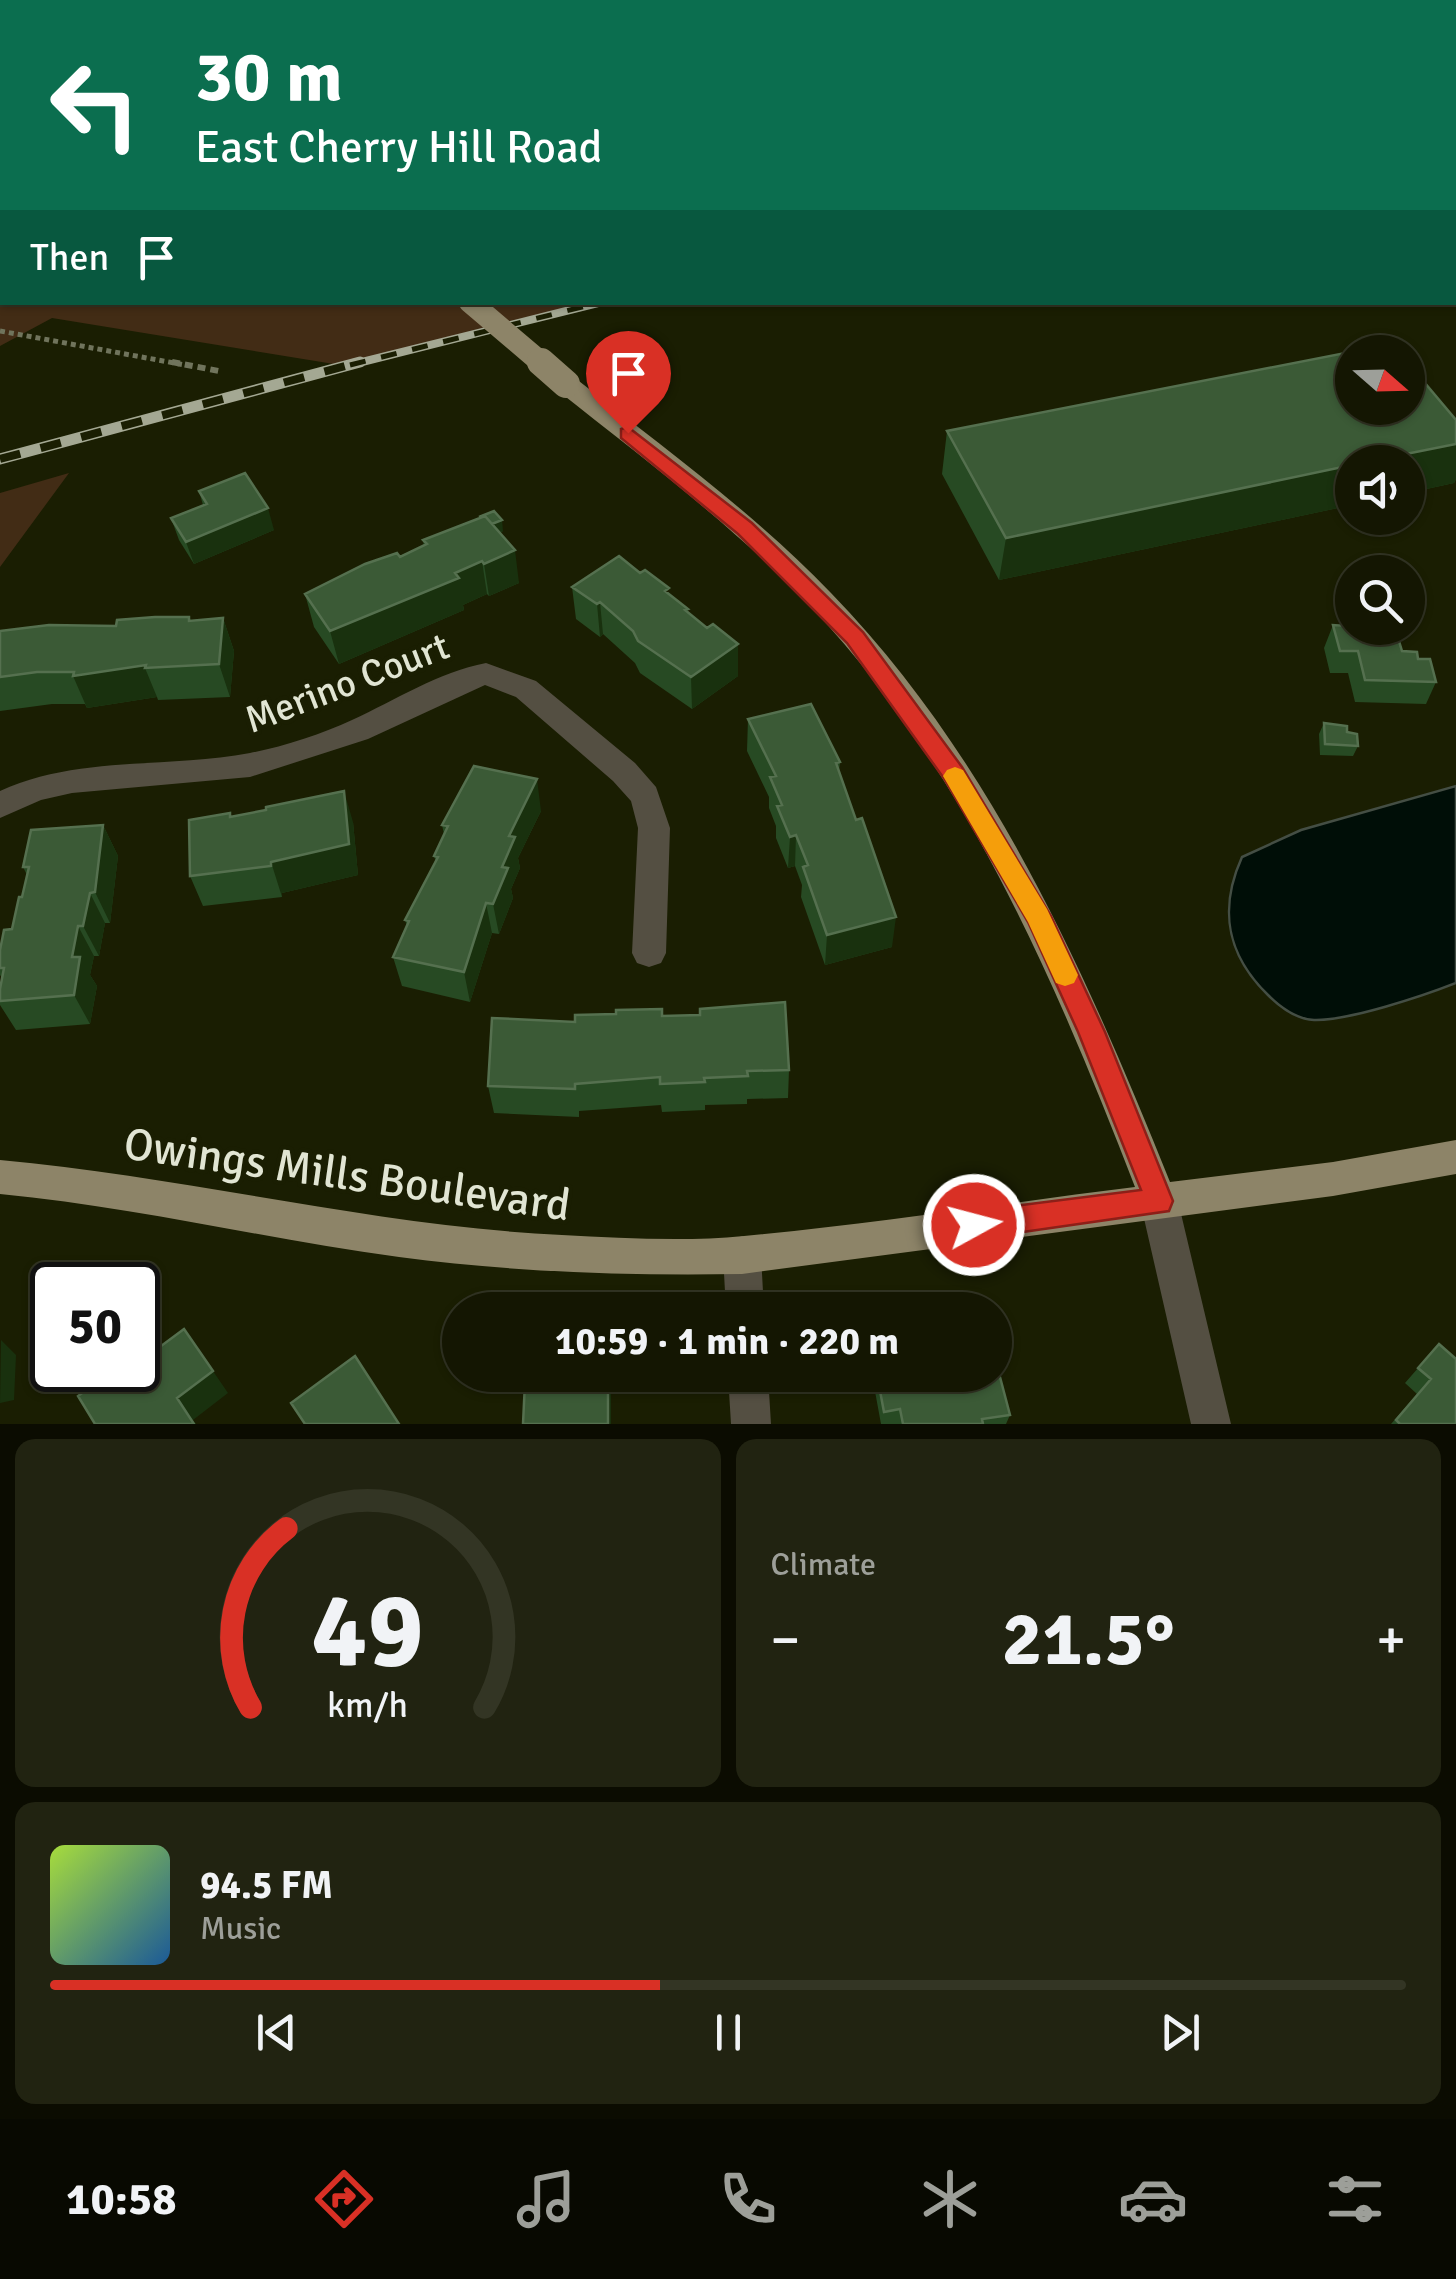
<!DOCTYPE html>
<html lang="en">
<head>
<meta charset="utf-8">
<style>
  :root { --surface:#141602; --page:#212311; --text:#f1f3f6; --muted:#9d9f99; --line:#333524; --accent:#d93025 }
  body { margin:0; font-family:Signika,sans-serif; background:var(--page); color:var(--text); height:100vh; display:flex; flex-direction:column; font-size:38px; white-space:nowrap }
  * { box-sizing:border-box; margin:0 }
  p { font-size:32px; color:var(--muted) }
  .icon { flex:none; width:55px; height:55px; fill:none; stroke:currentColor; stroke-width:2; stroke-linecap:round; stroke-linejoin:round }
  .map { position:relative; height:1424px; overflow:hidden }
  .drawer { display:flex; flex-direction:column; gap:15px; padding:15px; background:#0b0c01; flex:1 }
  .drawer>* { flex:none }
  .banner { position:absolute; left:0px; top:0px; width:1458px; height:305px; box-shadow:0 2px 8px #0004,0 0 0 2px var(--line); background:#0b6e4f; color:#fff; overflow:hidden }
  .needle { width:65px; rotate:110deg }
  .buttons { position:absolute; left:1335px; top:335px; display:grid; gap:20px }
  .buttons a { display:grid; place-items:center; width:90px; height:90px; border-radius:50%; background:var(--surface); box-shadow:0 2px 8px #0004,0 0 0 2px var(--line); font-size:50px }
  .speed { position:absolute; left:30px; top:1262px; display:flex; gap:20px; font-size:50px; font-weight:700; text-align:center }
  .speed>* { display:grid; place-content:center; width:130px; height:130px; border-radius:50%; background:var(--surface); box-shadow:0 2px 8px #0004,0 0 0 2px var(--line); line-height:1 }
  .speed .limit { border:5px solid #111; border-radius:15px; background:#fff; color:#111 }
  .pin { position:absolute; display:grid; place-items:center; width:85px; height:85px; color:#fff; margin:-102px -42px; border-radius:50% 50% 50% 0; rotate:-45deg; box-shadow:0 0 10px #0007 }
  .pin .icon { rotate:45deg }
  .me { position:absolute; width:110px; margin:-55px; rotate:83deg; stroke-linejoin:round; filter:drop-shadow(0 0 8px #0008) }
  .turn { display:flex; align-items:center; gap:35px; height:210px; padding:0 30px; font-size:45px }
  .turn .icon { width:130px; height:130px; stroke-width:2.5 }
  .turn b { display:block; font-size:70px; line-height:85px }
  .then { display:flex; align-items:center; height:95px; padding:0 30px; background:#0003; gap:20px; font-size:38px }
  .big { font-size:75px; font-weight:800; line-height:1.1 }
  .drawer .card { flex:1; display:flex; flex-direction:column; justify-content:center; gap:15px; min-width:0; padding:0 35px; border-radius:20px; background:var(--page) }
  .drawer .dial { align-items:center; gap:0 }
  .dial svg { height:260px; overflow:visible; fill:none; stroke:var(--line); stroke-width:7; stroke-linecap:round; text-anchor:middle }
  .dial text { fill:var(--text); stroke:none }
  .song { display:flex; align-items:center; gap:30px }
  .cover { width:120px; height:120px; border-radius:15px; background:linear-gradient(135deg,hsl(80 70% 55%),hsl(210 70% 35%)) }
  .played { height:10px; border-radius:5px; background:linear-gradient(90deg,var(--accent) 45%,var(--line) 45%) }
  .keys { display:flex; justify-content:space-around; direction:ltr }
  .heat { display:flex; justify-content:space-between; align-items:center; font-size:55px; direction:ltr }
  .drawer .tiles { flex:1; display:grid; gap:15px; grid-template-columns:1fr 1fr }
  .card:last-child { grid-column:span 2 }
  .trip { position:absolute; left:442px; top:1292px; width:570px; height:100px; border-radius:50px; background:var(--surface); box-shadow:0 2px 8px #0004,0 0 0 2px var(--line); font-weight:800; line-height:100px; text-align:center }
  .menu { display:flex; height:160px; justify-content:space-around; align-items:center; background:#080901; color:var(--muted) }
  .menu .icon { width:70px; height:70px }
  .menu .on { color:var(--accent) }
  .menu b { font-size:45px; color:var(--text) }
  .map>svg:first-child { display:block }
  .green { fill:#422c15 }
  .water { fill:#000e07; stroke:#444e44; stroke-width:2.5 }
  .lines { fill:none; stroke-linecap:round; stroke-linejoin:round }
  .stream { stroke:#444e44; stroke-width:9 }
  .path-far1 { stroke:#70745c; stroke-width:5; stroke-dasharray:5 4; stroke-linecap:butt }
  .path { stroke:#70745c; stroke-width:6; stroke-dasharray:8 5; stroke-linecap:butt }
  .minor { fill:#544f42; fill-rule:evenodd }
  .major { fill:#8d8468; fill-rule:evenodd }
  .rail-far1-casing { stroke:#a4a893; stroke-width:8 }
  .rail-casing { stroke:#a4a893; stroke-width:11 }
  .rail-far1 { stroke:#1a1e02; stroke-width:5; stroke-dasharray:16; stroke-linecap:butt }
  .rail { stroke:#1a1e02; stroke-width:8; stroke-dasharray:21; stroke-linecap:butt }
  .major-bridge-far1 { stroke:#8d8468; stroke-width:22 }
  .major-bridge { stroke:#8d8468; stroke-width:28 }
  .wall { fill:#274a23 }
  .shaded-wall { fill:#19310e }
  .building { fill:#3b5a36; stroke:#55704f; stroke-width:2.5 }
  .route { fill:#d93025; stroke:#8d1f18; stroke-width:2.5 }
  .slow { fill:#f59e0b }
  .labels { text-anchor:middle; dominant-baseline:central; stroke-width:9; stroke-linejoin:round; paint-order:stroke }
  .street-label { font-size:38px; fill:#e1e5d3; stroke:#1a1e02 }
  .near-street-label { font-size:45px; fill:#e1e5d3; stroke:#1a1e02 }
</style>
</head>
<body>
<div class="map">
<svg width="1456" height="1424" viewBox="0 0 1456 1424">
  <rect width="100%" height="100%" fill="#1a1e02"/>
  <path class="green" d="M756,0H1456V105L1455,2H754Z
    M0,128L2,302L600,303L340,365L52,318L0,346Z
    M69,473L0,567V493Z"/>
  <path class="water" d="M1456,786V983C1423,996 1348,1021 1314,1020C1296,1019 1280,1007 1268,995C1227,955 1218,910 1242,857L1301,830Z"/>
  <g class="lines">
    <path class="stream" d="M1196,2L1200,0"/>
    <path class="path-far1" d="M0,331L185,365"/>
    <path class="path" d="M172,362L219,371"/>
    <path class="minor" d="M486,663L536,681L635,763L656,787L670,828L666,953L661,963L649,967L637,963L632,953L638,828L631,801L613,781L516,697L485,685L368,739L250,777L72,793L41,800L0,818V791C79,755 166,769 250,753C282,747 322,734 352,720C396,700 438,672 486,663Z
      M1159,1183L1172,1188L1178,1201L1231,1424H1191L1140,1201L1146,1188Z
      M742,1236L755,1242L761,1255L764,1310H726L723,1255L729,1242Z
      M728,1375H768L771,1424H731Z"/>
    <path class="major" d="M114,0H134L136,2H116Z
      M566,376L575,378C663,447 754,513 831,593C992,759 1085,971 1170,1182L1333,1162L1456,1140V1174L1333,1196L742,1274C627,1276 513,1272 399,1257C266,1239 135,1207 0,1194V1160C189,1177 373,1226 562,1235C622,1238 684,1242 744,1236C875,1224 1005,1203 1135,1187C1055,980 966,771 811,607C734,526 644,459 557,390L553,384Z"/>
    <g class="rail-far1-casing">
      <path id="rail-far1" d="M350,365L602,302"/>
    </g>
    <g class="rail-casing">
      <path id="rail" d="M0,459L360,362"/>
    </g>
    <use href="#rail-far1" class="rail-far1"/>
    <use href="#rail" class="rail"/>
    <path class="major-bridge-far1" d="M470,302L544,365"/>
    <path class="major-bridge" d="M541,362L566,384"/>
  </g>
  <path class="wall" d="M524,0H569V2H524Z
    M0,7H2V67H0Z
    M1456,420V479L1454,483L1408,493V462H1352V505L999,580L942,474L947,431Z
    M199,491L274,530L194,564L179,540L171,518L203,505Z
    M503,531L500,533L519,583L489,596L487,594L463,605L464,610L339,664L314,627L305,594L424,546L423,540Z
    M572,587L669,594L688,609V613L738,676L692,709L640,673L635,663L603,634L600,637L576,619Z
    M1345,613L1402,651L1418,659L1436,682L1426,704L1355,702L1348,673H1330L1324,648L1333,625L1340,626Z
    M189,617L191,621L223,618L234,651L230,697L158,700L157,697L87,708L85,704H52L0,711V631L116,626Z
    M748,719L840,762L839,772L892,947L825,965L801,897L802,885L795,866L788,868L776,838V826L769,808V797L747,751Z
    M1324,723L1347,732L1358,746L1353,756L1320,755L1319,734Z
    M541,811L518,858L520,868L511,889L513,898L499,934L492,933L470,1002L402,986L393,957L407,926L405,920L436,862L434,856L444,834L442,825Z
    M232,817L353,822L358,875L282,893V897L203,906L190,876Z
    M103,825L118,856L110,923H105L99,956H94L90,975L97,986L90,1024L16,1030L0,1005V989L2,978L0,975V950L12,929L22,897L27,875L23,867Z
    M662,1016L789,1070L788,1098L747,1099V1104L705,1105V1110L662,1112L661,1105L579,1111V1117L494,1113L488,1086L575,1022Z
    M1439,1344L1456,1424H1391L1417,1394L1405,1383Z
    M872,1375H995L1010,1415L1006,1424H881Z"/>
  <path class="shaded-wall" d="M579,0H624V1L580,2Z
    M1456,444V479L1454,483L1408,493V462H1366Z
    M1352,465V505L999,580L1006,538Z
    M268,508L274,530L194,564L186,542Z
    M502,520L503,531L488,538L486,527Z
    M515,550L519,583L489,596L484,564Z
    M482,561L487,594L463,605L464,610L339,664L330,631Z
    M600,602L603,634L600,637L597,604Z
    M223,618L234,651L230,697L219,664Z
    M738,644V676L692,709L691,677Z
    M146,665L145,668L157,697L87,708L73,676Z
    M537,779L541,811L518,858L520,868L511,889L513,898L499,934L493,904L509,836Z
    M344,791L353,822L358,875L282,893V897L271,862Z
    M103,825L118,856L110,923L95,892Z
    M796,835L795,866L788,868L790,837Z
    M90,893L105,923L99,956L83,926Z
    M486,903L492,933L470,1002L464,972Z
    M896,917L892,947L825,965L827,935Z
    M78,926L94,956L90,975L97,986L90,1024L74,995L72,957Z
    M86,1265L92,1273L88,1285H79Z
    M1,1340L16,1355L14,1400L0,1403Z
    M213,1371L228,1393L193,1420L196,1424H194L177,1398Z
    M608,1379L611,1394V1424H608Z"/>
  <path class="building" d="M0,7H2V34L0,35Z
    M1391,344L1398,352H1352V408H1408V363L1456,420V444L1366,462H1352V465L1006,538L947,431Z
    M245,473L268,508L186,542L171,518L207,504L199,491Z
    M494,511L502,520L492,524L485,516L479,517Z
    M485,516L515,550L484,564L482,561L455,573L459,578L330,631L305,594L365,564L397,553L400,557L427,544L423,540Z
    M619,556L640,573L645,570L669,588L665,591L688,609L685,610L707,628L713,624L738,644L691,677L638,641L633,631L600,602L597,604L572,587Z
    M1345,613H1352V628H1395L1402,651L1417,652L1418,659H1430L1436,682L1365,680L1358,651H1340L1333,625L1348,626Z
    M155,617H189V621L223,618L219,664L145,668L146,665L73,676L74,672H37L0,677V631L49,625L116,626L117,620Z
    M811,704L840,762L836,763L856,820L862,818L896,917L827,935L803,867L808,865L796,835L790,837L777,806L782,805L770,777L776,776L748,719Z
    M1324,723L1347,726V732L1357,734L1358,746L1325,744Z
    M474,766L537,779L509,836L515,837L502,867L508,868L493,904L486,903L464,972L393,957L409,921L405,920L438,857L434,856L448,826L442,825Z
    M344,791L349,844L271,862V866L190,876L189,820L230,813V817L266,810V807Z
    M103,825L95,892L90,893L83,926H78L72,957H80L74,995L0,1001V989L4,968H0V950L4,930L12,929L19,897H22L29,867H23L31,830Z
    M785,1002L789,1070L747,1071L748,1076L704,1078L705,1082L660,1084V1077L575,1084V1089L488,1086L492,1018L575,1022V1015L616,1014V1010L662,1009V1016L700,1015V1009Z
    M70,1263L86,1265L79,1285H62Z
    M184,1329L213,1371L177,1398L194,1424H95L78,1396L114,1370H138V1352L144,1347L149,1355Z
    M1439,1344L1456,1359V1424H1400L1396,1420L1431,1379L1418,1368Z
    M355,1356L399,1424H305L291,1403Z
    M995,1362H996L1010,1415L982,1419L983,1424H903L900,1409L884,1412L877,1375H995Z
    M608,1379V1424H523L525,1382Z"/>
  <path class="route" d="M628,427L752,523L863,632L962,767L1051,916L1105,1032L1173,1201L1169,1211L974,1239L964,1235L959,1225L964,1215L974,1211L1141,1190L1078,1032L1028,922L945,780L847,643L738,534L621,438V429Z"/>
  <path class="slow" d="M955,767L963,770L1047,909L1078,975L1074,983L1065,986L1056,983L1028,922L943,776L947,770Z"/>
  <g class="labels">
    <g class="street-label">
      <text transform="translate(347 683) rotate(-21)">Merino Court</text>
    </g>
    <g class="near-street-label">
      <text transform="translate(347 1175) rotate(8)">Owings Mills Boulevard</text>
    </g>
  </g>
</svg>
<div class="buttons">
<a><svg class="needle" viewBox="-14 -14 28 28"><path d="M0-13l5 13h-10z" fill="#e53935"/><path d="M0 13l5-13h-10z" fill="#9d9f99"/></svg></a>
<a><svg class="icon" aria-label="sound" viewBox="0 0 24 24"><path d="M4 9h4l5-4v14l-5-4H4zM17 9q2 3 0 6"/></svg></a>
<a><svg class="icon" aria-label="search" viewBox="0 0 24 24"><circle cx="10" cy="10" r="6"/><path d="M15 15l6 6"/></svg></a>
</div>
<div class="speed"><div class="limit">50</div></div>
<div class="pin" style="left:628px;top:433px;background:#d93025"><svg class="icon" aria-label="arrive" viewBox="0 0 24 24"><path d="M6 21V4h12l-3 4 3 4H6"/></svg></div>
<svg class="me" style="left:974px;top:1225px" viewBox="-20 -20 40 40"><circle r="17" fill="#d93025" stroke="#fff" stroke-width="3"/><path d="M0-11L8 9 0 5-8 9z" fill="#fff"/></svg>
<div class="trip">10:59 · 1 min · 220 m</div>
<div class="banner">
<div class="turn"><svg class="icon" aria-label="left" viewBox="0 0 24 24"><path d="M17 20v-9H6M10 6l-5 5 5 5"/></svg><div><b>30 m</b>East Cherry Hill Road</div></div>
<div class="then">Then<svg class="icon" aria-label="arrive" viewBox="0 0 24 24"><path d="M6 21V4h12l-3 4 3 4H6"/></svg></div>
</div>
</div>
<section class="drawer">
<div class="tiles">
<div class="card dial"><svg viewBox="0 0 100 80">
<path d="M14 69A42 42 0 1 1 86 69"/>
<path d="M14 69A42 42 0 0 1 25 14" stroke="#d93025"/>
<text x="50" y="56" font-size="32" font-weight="700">49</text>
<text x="50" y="72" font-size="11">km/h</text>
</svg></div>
<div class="card"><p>Climate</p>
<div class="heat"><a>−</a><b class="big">21.5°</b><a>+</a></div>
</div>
<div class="card">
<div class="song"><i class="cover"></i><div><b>94.5 FM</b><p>Music</p></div></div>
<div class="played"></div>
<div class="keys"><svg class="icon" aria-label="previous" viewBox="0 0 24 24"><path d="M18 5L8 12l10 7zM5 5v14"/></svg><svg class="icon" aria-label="pause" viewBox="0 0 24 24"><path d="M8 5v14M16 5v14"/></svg><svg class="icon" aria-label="next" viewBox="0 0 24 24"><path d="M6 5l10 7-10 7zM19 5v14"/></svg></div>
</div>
</div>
</section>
<nav class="menu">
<b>10:58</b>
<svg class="icon on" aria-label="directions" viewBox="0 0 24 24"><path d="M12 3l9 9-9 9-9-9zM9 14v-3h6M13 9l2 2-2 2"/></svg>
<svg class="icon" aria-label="music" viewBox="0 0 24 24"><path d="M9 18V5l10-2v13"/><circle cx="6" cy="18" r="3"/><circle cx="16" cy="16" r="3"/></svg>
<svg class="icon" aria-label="phone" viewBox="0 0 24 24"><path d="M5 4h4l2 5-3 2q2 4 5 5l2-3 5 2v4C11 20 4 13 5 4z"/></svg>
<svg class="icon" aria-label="climate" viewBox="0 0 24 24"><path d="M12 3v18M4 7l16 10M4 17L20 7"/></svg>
<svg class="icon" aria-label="car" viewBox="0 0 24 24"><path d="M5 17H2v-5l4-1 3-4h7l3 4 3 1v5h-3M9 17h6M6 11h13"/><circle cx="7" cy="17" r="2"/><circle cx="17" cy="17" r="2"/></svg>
<svg class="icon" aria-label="filters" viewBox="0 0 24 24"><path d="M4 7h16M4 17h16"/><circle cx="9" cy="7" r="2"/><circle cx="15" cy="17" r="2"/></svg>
</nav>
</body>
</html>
